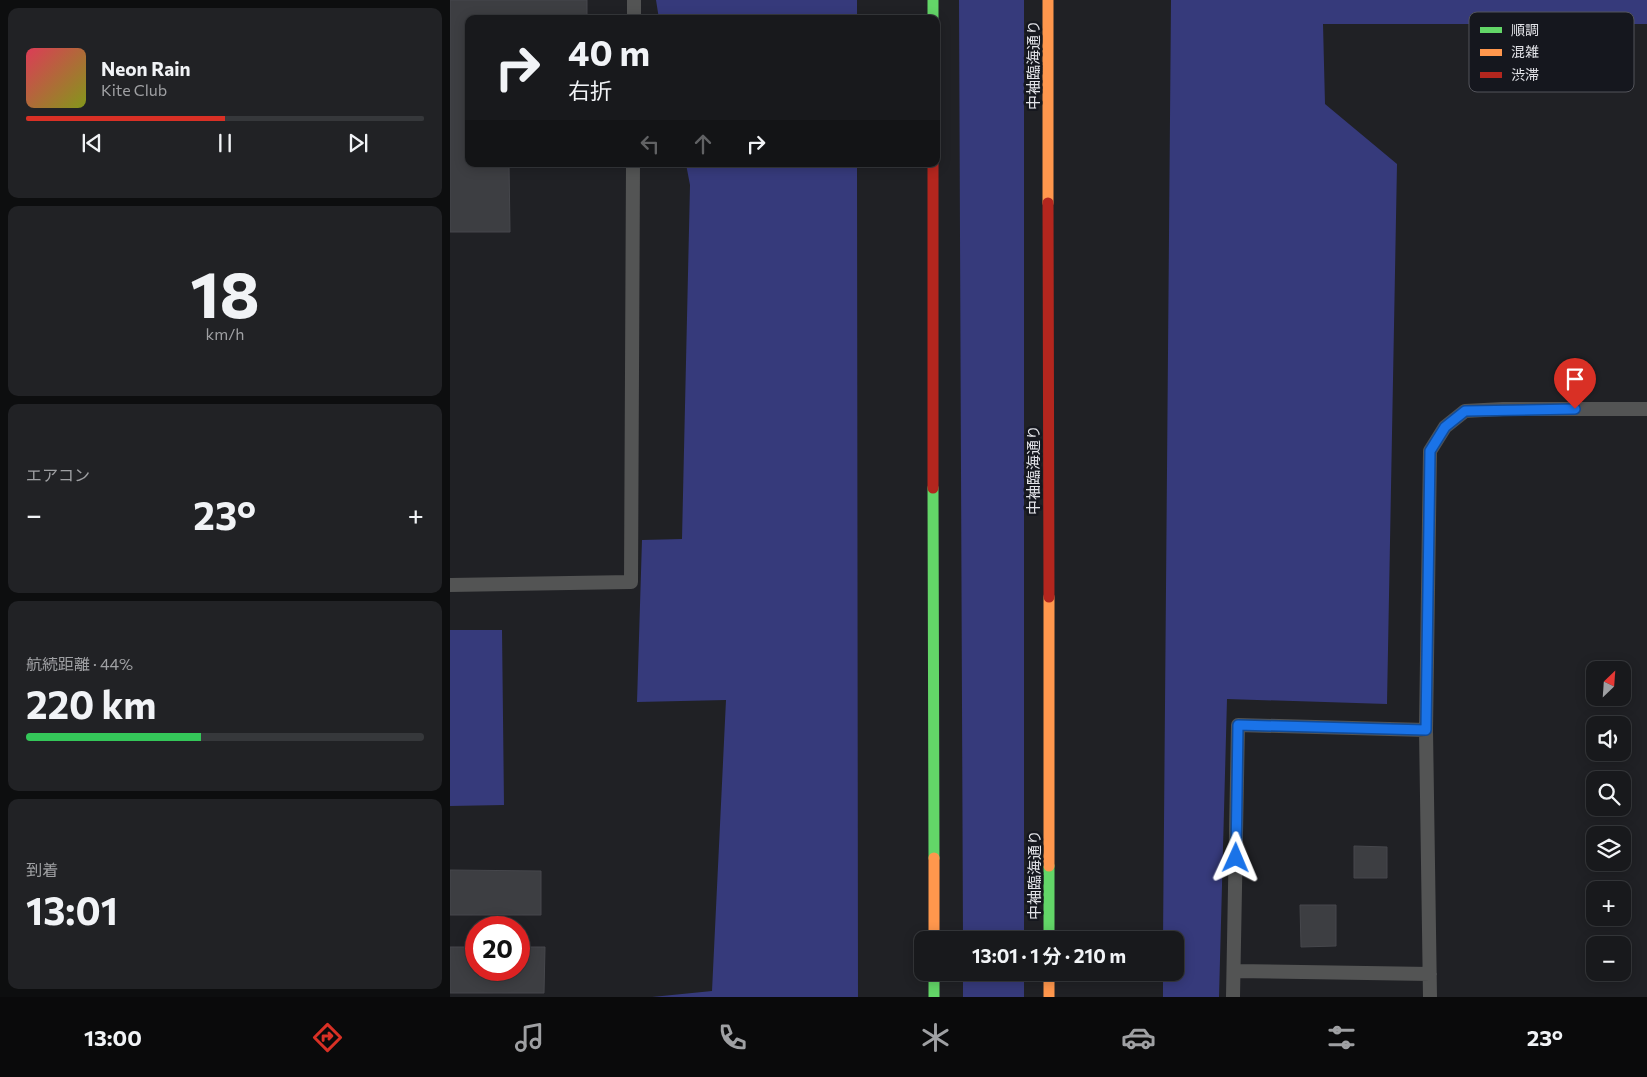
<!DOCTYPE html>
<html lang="ja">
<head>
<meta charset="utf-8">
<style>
  :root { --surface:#18191c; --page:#212225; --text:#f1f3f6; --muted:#9fa0a3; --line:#36383b; --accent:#d93025 }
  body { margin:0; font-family:Commissioner,"Noto Sans JP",sans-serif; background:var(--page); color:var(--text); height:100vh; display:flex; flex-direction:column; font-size:19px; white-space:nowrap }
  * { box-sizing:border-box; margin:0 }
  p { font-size:16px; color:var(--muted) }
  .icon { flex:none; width:28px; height:28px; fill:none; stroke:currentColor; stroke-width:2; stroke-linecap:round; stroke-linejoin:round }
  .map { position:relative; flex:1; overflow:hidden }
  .sheet { display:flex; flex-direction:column; gap:8px; padding:8px; background:#0d0e0f; width:450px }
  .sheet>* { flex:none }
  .guide { position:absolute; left:15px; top:15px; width:475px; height:152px; border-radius:10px; box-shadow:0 2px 12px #0003,0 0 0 1px var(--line); background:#18191c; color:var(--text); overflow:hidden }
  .needle { width:32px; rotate:25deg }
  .tools { position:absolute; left:1136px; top:661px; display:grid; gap:10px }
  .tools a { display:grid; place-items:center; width:45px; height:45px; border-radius:10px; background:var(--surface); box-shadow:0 2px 12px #0003,0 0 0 1px var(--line); font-size:25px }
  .speed { position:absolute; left:15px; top:916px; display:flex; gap:10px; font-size:25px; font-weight:700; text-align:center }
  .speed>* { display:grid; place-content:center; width:65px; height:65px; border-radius:50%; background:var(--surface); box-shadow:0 2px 12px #0003,0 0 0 1px var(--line); line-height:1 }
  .speed .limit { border:8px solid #d22; background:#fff; color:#111 }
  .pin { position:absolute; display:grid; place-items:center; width:42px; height:42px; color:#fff; margin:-51px -21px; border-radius:50% 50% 50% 0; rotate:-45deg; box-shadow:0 0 5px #0007 }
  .pin .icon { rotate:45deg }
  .me { position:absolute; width:55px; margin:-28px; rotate:1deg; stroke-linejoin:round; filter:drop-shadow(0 0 4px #0008) }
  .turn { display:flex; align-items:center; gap:18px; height:105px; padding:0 20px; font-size:22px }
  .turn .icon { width:65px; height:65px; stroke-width:2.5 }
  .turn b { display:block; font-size:35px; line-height:42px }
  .lanes { display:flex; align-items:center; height:48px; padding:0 20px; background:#0003; justify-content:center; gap:25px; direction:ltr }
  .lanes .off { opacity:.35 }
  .big { font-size:38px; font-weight:700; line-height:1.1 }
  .sheet .tile { flex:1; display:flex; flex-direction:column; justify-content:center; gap:8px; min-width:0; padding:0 18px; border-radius:10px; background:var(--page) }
  .sheet .dial { align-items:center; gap:0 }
  .dial b { font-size:65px; line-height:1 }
  .song { display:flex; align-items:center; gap:15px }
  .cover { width:60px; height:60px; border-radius:8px; background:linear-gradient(135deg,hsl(350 70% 55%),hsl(70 70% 35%)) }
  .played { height:5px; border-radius:2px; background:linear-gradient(90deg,var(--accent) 50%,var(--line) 50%) }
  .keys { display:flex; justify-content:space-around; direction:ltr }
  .heat { display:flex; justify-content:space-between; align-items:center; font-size:28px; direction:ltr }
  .charge { height:8px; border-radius:4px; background:linear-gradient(90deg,#34c759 44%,var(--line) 0) }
  .trip { position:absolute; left:464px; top:931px; width:270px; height:50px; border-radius:10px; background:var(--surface); box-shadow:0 2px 12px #0003,0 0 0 1px var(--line); font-weight:700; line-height:50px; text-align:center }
  .tabs { display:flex; height:80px; justify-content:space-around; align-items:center; background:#0a0a0b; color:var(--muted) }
  .tabs .icon { width:35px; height:35px }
  .tabs .active { color:var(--accent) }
  .tabs b { font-size:22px; color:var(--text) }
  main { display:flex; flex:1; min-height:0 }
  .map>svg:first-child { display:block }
  .green { fill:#363a7b }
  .building { fill:#3d3e42; stroke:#46474c }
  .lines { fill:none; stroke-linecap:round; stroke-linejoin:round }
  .lane { stroke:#535454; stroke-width:14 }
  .fast { stroke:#63d668; stroke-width:11 }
  .slow { stroke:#ff974d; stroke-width:11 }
  .jam { stroke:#b3261e; stroke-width:11 }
  .route-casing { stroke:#114b97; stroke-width:12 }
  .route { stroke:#1a73e8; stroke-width:9 }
  .labels { text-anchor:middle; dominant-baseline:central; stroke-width:5; stroke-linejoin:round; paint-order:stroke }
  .street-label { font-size:15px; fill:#e3e4e9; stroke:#15171e }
  .key { fill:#15171e; stroke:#53545b; stroke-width:1 }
  .key-label { font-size:14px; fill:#e3e4e9 }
</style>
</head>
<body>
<main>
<section class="sheet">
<div class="tile">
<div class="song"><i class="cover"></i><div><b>Neon Rain</b><p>Kite Club</p></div></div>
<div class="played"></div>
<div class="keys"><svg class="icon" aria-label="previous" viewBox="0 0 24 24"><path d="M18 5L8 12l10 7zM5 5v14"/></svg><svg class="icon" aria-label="pause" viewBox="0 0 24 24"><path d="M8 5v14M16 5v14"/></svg><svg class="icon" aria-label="next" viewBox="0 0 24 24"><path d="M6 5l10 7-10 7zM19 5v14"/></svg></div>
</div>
<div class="tile dial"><b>18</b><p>km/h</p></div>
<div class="tile"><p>エアコン</p>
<div class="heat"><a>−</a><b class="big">23°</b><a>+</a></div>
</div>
<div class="tile"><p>航続距離 · 44%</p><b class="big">220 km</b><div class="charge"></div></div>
<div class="tile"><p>到着</p><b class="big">13:01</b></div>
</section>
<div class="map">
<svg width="1197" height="997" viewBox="0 0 1197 997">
  <rect width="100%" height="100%" fill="#202125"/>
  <path class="green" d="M206,0H407V19H209Z
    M509,0H574V940H513Z
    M721,0H1197V24H873L875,104L947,164L937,704L777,699L769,997H713V973L725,972V940H713Z
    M236,164H407L408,997H202L262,991L276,700L187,702L192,540L232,539L240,185Z
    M0,630H52L54,805L0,806Z
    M513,973H574V997H513Z"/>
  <path class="building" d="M0,0H137V19H19V164H59L60,232H0Z
    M904,846L937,847V878H904Z
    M0,870L91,871V915H0Z
    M850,905H886V946L851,947Z
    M0,947H26V970H69V947H95L94,993H0Z"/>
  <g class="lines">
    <path class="lane" d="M184,19V0
      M0,585L181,582L183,164
      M784,971L980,974
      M783,997L788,725L976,730
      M980,997L976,730L980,451L995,427L1015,411L1053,409H1197"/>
    <path class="fast" d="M483,0V19
      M483,488L484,858
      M599,866V940
      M484,972V997"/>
    <path class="slow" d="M598,0V203
      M599,597V866
      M484,858V940
      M599,972V997"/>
    <path class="jam" d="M483,164V488
      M598,203L599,597"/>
  </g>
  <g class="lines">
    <g class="route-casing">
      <path id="route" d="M786,858L788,725L976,730L980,451L995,427L1015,411L1125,409"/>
    </g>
    <use href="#route" class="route"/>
  </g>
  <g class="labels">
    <g class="street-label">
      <text transform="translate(583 65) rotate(-90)">中袖臨海通り</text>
      <text transform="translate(583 470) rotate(-90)">中袖臨海通り</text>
      <text transform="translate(584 875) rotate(-90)">中袖臨海通り</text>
    </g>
  </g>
  <rect x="1019" y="12" width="165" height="80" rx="8" class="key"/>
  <rect x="1030" y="27" width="22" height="6" fill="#63d668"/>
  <rect x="1030" y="49" width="22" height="7" fill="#ff974d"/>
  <rect x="1030" y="72" width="22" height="6" fill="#b3261e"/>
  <g class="key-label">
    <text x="1061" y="35">順調</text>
    <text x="1061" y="57">混雑</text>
    <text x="1061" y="80">渋滞</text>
  </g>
</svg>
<div class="tools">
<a><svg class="needle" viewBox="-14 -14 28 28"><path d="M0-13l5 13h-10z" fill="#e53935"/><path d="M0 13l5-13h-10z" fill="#9fa0a3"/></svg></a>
<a><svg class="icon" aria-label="sound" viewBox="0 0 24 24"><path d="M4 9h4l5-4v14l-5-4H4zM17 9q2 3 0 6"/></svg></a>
<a><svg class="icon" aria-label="search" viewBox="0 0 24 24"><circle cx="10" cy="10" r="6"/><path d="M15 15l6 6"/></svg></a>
<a><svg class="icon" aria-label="layers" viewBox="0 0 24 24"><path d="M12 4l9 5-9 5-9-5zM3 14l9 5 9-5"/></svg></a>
<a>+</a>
<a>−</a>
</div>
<div class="speed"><div class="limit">20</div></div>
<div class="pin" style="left:1125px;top:409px;background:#d93025"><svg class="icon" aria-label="arrive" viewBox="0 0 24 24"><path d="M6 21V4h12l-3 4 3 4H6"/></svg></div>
<svg class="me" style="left:786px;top:858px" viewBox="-20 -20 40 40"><path d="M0-17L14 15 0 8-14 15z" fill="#1a73e8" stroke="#fff" stroke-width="4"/></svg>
<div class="trip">13:01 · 1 分 · 210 m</div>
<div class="guide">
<div class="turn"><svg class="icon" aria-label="right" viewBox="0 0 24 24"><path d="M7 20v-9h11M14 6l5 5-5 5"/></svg><div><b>40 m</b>右折</div></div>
<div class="lanes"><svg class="icon off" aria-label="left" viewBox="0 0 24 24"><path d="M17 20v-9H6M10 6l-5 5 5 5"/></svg><svg class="icon off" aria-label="ahead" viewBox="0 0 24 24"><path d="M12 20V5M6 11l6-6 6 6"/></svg><svg class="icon" aria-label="right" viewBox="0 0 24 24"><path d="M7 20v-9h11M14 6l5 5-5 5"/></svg></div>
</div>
</div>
</main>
<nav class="tabs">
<b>13:00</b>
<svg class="icon active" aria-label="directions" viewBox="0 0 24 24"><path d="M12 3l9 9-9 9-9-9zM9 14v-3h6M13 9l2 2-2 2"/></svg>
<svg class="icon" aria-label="music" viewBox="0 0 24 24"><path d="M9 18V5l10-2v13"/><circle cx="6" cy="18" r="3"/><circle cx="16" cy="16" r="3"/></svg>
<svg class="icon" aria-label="phone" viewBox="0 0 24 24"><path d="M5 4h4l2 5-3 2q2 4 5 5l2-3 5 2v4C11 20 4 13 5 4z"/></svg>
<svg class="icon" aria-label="climate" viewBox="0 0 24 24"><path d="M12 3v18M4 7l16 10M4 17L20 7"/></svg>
<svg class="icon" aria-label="car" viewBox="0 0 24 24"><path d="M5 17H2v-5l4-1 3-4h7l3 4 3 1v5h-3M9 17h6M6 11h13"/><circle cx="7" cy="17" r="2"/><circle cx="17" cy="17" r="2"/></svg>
<svg class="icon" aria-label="filters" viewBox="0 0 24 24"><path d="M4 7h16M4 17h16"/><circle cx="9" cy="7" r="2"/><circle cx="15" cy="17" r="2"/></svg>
<b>23°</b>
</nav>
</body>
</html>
